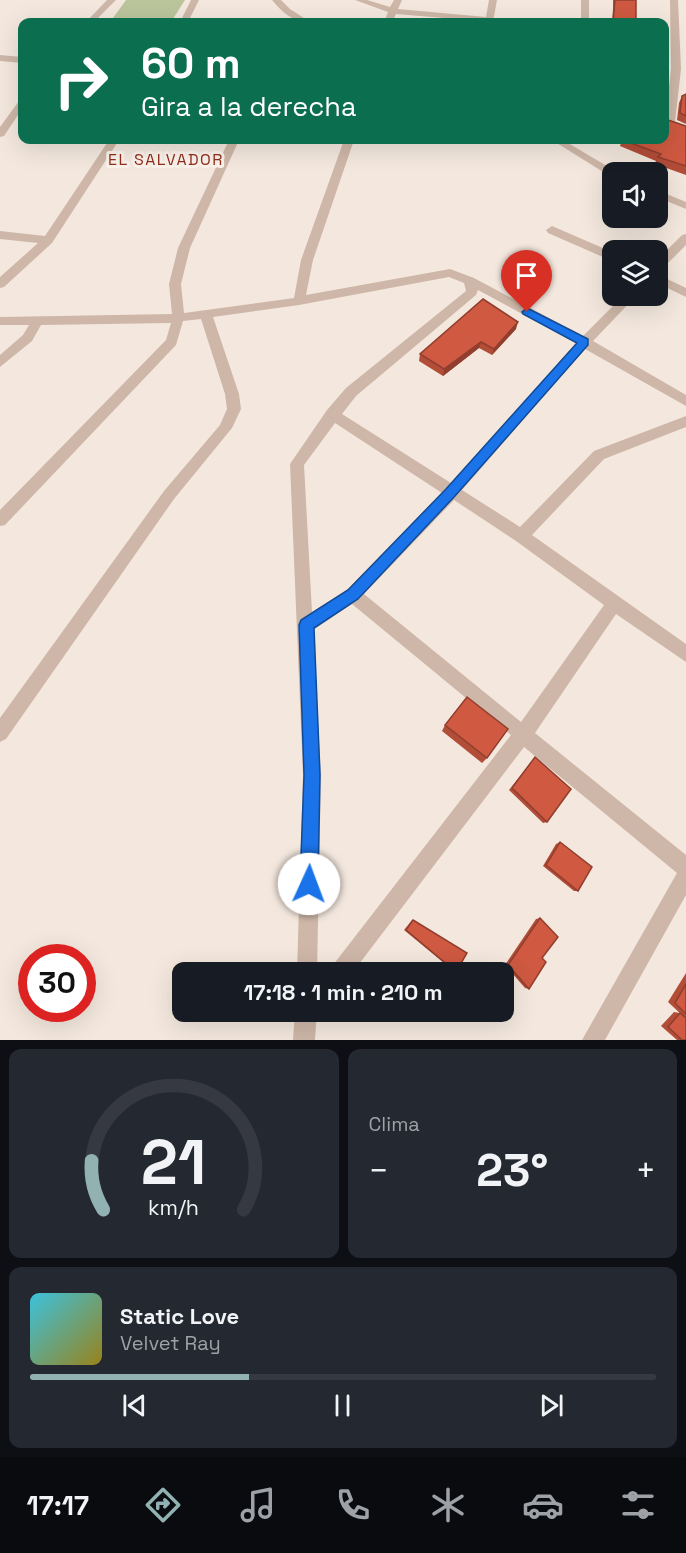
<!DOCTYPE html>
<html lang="es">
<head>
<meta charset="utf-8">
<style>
  :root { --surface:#171b24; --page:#242831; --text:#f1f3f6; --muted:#9ea1a6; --line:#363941; --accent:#91b1b2 }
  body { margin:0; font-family:"Space Grotesk",sans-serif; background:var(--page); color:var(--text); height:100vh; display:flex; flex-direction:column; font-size:22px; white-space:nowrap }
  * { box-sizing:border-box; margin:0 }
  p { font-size:20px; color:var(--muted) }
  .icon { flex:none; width:33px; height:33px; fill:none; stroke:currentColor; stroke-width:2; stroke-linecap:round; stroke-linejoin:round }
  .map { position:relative; height:1040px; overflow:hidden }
  .side { display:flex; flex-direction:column; gap:9px; padding:9px; background:#0d0f14; flex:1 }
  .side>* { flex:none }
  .top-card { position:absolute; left:18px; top:18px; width:651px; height:126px; border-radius:12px; box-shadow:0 6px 24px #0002; background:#0b6e4f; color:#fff; overflow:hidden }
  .buttons { position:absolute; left:602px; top:162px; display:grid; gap:12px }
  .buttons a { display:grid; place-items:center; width:66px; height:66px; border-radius:12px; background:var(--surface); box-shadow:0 6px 24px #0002; font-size:30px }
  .speed { position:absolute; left:18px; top:944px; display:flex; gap:12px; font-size:30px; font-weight:700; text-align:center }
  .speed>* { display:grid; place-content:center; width:78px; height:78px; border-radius:50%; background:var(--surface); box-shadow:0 6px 24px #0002; line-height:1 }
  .speed .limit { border:9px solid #d22; background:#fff; color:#111 }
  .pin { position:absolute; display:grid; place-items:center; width:51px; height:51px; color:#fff; margin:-62px -26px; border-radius:50% 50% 50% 0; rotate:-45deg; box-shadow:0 0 6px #0007 }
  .pin .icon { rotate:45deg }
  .me { position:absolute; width:66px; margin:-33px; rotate:2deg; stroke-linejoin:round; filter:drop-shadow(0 0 4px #0008) }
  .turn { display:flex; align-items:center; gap:21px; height:126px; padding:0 24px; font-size:27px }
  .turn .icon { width:78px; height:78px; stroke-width:2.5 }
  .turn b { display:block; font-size:42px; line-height:51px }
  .big { font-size:45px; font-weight:600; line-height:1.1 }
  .side .tile { flex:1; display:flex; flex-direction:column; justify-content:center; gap:9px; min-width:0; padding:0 21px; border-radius:12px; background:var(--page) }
  .side .dial { align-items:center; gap:0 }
  .dial svg { height:156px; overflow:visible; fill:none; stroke:var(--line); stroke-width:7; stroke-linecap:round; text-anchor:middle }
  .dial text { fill:var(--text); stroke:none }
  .song { display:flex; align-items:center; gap:18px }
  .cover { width:72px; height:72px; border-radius:9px; background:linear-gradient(135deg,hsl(190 70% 55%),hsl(50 70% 35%)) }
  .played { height:6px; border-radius:3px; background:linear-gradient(90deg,var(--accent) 35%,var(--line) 35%) }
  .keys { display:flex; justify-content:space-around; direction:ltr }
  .heat { display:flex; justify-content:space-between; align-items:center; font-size:33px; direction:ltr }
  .side .tiles { flex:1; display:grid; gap:9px; grid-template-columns:1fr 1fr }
  .tile:last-child { grid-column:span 2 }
  .trip { position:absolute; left:172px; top:962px; width:342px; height:60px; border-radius:12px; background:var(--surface); box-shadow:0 6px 24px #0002; font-weight:600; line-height:60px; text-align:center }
  .menu { display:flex; height:96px; justify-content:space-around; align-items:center; background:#090b0e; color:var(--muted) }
  .menu .icon { width:42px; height:42px }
  .menu .on { color:var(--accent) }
  .menu b { font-size:27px; color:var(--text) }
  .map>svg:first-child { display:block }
  .green { fill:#bbc59c }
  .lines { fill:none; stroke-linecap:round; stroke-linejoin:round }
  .street { fill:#ceb7a8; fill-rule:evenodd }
  .wall { fill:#b24d38 }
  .shaded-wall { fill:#913e2e }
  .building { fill:#cf5941; stroke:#913e2e; stroke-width:1.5 }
  .route { fill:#1a73e8; stroke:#114b97; stroke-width:1.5 }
  .labels { text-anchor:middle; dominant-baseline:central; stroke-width:6; stroke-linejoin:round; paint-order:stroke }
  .far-neighbourhood-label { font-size:16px; letter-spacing:1.5px; fill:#902e1b; stroke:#fbf3eb }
</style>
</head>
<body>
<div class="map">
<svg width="686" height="1040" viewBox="0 0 686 1040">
  <rect width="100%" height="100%" fill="#f4e8de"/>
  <path class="green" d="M126,0H185L171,22H110Z"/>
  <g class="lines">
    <path class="street" d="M107,0H116L94,22H86Z
      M191,0H199L188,22H180Z
      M272,0H281L290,9L310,22C295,24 282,12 272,0Z
      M355,0H367L390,7L394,0H402L398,9L486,17L489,0H497L493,22L396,14L392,22H384L388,12Z
      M581,0H589V22H581Z
      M670,0H678L681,69L675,122L670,125L665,122L671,69Z
      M0,55L22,57V63L0,61Z
      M22,100V109L4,136L0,137V127L19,101Z
      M109,140H119L52,243L4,287L0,288V277L38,243L0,239V231L45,236Z
      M229,140H239L190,248L181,284L184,313L294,298L301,260L344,140H354L313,260L306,295L450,269L474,278L583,336L623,296H636L593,341L686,395V406L585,349L462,490L520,527L594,451L686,416V427L604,459L532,535L686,644V662L616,614L535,733L686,855V895L605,1040H582L677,873L524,747L353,972H330L333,965L511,735L352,604L313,630L321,775L317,972H297L303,775L290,464L327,410L346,388L466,291L464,283L449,277L299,305L213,317L239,394L241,409L232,428L174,499L6,739L0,742V718L164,491L220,425L227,409L225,394L201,319L183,321L176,345L5,525L0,526V510L166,340L171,323L41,325L32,341L0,367V355L23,335L29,325H0V317L172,314L169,284L178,248ZM478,290L576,343L451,483L342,414L356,396L476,295ZM335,423L442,493L347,590L312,612L304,465ZM454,500L516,541L604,605L521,722L364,594Z
      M552,140H563L617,172H612V176L608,175Z
      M657,190L686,202V209L657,197Z
      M552,226L612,252V261L548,233L546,230Z
      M686,234V245L661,270L657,271V260L682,235Z
      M657,274L686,288V297L657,283Z
      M295,1011H317L315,1040H293Z"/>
  </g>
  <path class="wall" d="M613,0H636V22H612L613,9Z
    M686,94V124L677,120L679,103L682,96Z
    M665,119L686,126V175L655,164L656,161L620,146L621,143L610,140H664Z
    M516,329L492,355L479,348L443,376L419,361L420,354Z
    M445,725L487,758L482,763L442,731Z
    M535,757L547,822L543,823L509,790Z
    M560,842L578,891H574L543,866L556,844Z
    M540,918L542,958L529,989L525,988L505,965L536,919Z
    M412,920H413L456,972L454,971L404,930Z
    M686,973V1040H677L661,1026L674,1012L680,1013L683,1016L668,1002Z"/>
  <path class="shaded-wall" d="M518,322L516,329L492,355L494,349Z
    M481,342L479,348L443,376L444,369Z"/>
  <path class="building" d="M615,0H636V22H613Z
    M686,94V116L680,113L682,96Z
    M664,106H666L665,119L686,126V166L658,157L661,154L623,140H664Z
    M483,299L518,322L494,349L481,342L444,369L420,354Z
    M467,697L508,729L487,758L445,725Z
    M535,757L571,789L547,822L512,788Z
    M560,842L592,867L578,891L546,865Z
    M540,918L558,937L542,958L546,962L529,989L508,965Z
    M413,920L467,953L456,972L406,930Z
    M686,984V1014L675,1003Z
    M680,1013L686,1018V1040H682L668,1027Z"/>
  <path class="route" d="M527,308L588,339V345L455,496L358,599L314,628L320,775L318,884L316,891L309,893L303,891L300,884L304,775L299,625L301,620L348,590L446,489L577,343L523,314L522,312Z"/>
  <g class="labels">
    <g class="far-neighbourhood-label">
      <text x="166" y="159">EL SALVADOR</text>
    </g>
  </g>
</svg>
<div class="buttons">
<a><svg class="icon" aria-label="sound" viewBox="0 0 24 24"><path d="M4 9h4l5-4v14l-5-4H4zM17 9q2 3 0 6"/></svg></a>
<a><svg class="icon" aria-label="layers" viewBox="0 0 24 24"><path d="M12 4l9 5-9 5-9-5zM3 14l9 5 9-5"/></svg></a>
</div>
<div class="speed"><div class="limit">30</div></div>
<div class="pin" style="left:527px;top:312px;background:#d93025"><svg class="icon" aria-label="arrive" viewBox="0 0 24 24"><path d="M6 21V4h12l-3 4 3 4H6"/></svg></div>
<svg class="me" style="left:309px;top:884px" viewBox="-20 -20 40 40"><circle r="19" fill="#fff"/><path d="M0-13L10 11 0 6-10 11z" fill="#1a73e8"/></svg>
<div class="trip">17:18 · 1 min · 210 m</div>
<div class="top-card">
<div class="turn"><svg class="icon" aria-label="right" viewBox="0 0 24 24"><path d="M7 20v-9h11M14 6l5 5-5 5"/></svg><div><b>60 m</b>Gira a la derecha</div></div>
</div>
</div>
<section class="side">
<div class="tiles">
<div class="tile dial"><svg viewBox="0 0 100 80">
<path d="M14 69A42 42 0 1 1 86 69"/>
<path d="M14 69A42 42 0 0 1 8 44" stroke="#91b1b2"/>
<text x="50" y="56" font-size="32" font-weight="700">21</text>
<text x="50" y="72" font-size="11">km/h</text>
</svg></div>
<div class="tile"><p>Clima</p>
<div class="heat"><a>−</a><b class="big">23°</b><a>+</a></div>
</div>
<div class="tile">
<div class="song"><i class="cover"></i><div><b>Static Love</b><p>Velvet Ray</p></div></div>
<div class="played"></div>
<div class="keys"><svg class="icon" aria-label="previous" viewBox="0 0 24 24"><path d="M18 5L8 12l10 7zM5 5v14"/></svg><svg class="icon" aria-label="pause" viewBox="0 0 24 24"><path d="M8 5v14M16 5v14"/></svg><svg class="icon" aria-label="next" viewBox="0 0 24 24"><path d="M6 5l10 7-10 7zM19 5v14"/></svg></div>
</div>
</div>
</section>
<nav class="menu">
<b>17:17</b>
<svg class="icon on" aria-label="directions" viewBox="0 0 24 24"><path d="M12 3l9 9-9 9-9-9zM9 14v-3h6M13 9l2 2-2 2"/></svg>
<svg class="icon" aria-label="music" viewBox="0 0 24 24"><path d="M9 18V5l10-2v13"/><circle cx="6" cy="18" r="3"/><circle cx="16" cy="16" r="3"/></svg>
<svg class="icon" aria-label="phone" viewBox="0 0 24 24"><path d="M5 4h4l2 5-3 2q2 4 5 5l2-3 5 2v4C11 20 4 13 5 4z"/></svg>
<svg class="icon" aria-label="climate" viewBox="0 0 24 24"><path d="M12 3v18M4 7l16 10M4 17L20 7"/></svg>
<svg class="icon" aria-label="car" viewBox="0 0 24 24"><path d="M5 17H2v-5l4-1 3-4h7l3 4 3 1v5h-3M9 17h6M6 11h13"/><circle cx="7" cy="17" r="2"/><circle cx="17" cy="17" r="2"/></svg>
<svg class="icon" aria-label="filters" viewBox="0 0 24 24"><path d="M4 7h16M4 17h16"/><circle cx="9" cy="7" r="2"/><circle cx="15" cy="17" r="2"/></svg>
</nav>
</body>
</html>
